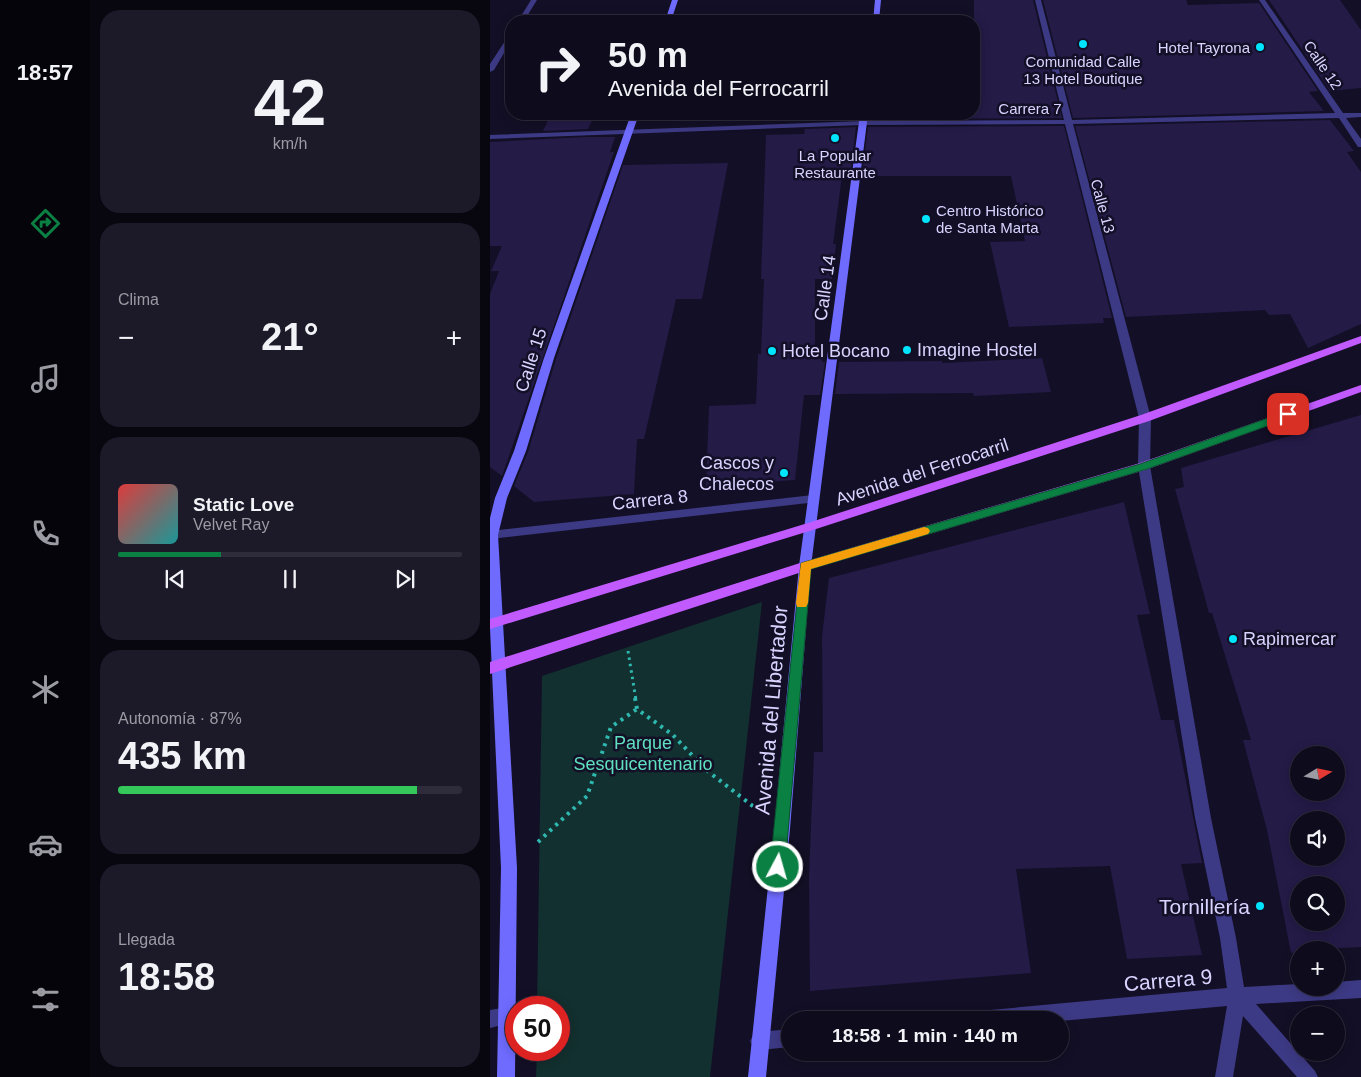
<!DOCTYPE html>
<html lang="es">
<head>
<meta charset="utf-8">
<style>
  :root { --surface:#0e0b1c; --page:#1c1929; --text:#f1f3f6; --muted:#9b9ba3; --line:#2e2b3b; --accent:#0b8043 }
  body { margin:0; font-family:Arial,sans-serif; background:var(--page); color:var(--text); height:100vh; display:flex; flex-direction:column; font-size:19px; white-space:nowrap }
  * { box-sizing:border-box; margin:0 }
  p { font-size:16px; color:var(--muted) }
  .icon { flex:none; width:28px; height:28px; fill:none; stroke:currentColor; stroke-width:2; stroke-linecap:round; stroke-linejoin:round }
  .map { position:relative; flex:1; overflow:hidden }
  .sheet { display:flex; flex-direction:column; gap:10px; padding:10px; background:#08060f; width:400px }
  .sheet>* { flex:none }
  .top-card { position:absolute; left:15px; top:15px; width:475px; height:105px; border-radius:20px; box-shadow:0 2px 12px #0003,0 0 0 1px var(--line); background:#0e0b1c; color:var(--text); overflow:hidden }
  .needle { width:32px; rotate:80deg }
  .buttons { position:absolute; left:800px; top:746px; display:grid; gap:10px }
  .buttons a { display:grid; place-items:center; width:55px; height:55px; border-radius:50%; background:var(--surface); box-shadow:0 2px 12px #0003,0 0 0 1px var(--line); font-size:25px }
  .speed { position:absolute; left:15px; top:996px; display:flex; gap:10px; font-size:25px; font-weight:700; text-align:center }
  .speed>* { display:grid; place-content:center; width:65px; height:65px; border-radius:50%; background:var(--surface); box-shadow:0 2px 12px #0003,0 0 0 1px var(--line); line-height:1 }
  .speed .limit { border:8px solid #d22; background:#fff; color:#111 }
  .pin { position:absolute; display:grid; place-items:center; width:42px; height:42px; color:#fff; margin:-21px; border-radius:10px; box-shadow:0 2px 8px #0006 }
  .me { position:absolute; width:55px; margin:-28px; rotate:6deg; stroke-linejoin:round; filter:drop-shadow(0 0 4px #0008) }
  .turn { display:flex; align-items:center; gap:18px; height:105px; padding:0 20px; font-size:22px }
  .turn .icon { width:65px; height:65px; stroke-width:2.5 }
  .turn b { display:block; font-size:35px; line-height:42px }
  .big { font-size:38px; font-weight:700; line-height:1.1 }
  .sheet .widget { flex:1; display:flex; flex-direction:column; justify-content:center; gap:8px; min-width:0; padding:0 18px; border-radius:20px; background:var(--page) }
  .sheet .dial { align-items:center; gap:0 }
  .dial b { font-size:65px; line-height:1 }
  .song { display:flex; align-items:center; gap:15px }
  .cover { width:60px; height:60px; border-radius:8px; background:linear-gradient(135deg,hsl(0 70% 55%),hsl(180 70% 35%)) }
  .played { height:5px; border-radius:2px; background:linear-gradient(90deg,var(--accent) 30%,var(--line) 30%) }
  .keys { display:flex; justify-content:space-around; direction:ltr }
  .heat { display:flex; justify-content:space-between; align-items:center; font-size:28px; direction:ltr }
  .charge { height:8px; border-radius:4px; background:linear-gradient(90deg,#34c759 87%,var(--line) 0) }
  .trip { position:absolute; left:291px; top:1011px; width:288px; height:50px; border-radius:25px; background:var(--surface); box-shadow:0 2px 12px #0003,0 0 0 1px var(--line); font-weight:700; line-height:50px; text-align:center }
  main { display:flex; flex:1; min-height:0 }
  .tab-bar { display:flex; flex-direction:column; width:90px; justify-content:space-around; align-items:center; background:#06040b; color:var(--muted) }
  .tab-bar .icon { width:35px; height:35px }
  .tab-bar .current { color:var(--accent) }
  .tab-bar b { font-size:22px; color:var(--text) }
  .map>svg:first-child { display:block }
  .green { fill:#12302f }
  .building { fill:#241b47; fill-rule:evenodd }
  .lines { fill:none; stroke-linecap:round; stroke-linejoin:round }
  .path-far1 { stroke:#2fb8b0; stroke-width:3; stroke-dasharray:2.5 4; stroke-linecap:butt }
  .path { stroke:#2fb8b0; stroke-width:4; stroke-dasharray:3 5; stroke-linecap:butt }
  .street { fill:#3d3a85; fill-rule:evenodd }
  .secondary { fill:#6f6bff; fill-rule:evenodd }
  .primary { fill:#c25bff; fill-rule:evenodd }
  .route { fill:#0b8043; stroke:#07532c }
  .slow { fill:#f59e0b }
  .poi-dot { fill:#00e5ff; stroke:#130f26; stroke-width:2 }
  .labels { text-anchor:middle; dominant-baseline:central; stroke-width:5; stroke-linejoin:round; paint-order:stroke }
  .far-poi-label { font-size:15px; fill:#d9d4ff; stroke:#130f26 }
  .far-street-label { font-size:15px; fill:#d9d4ff; stroke:#130f26 }
  .street-label { font-size:18px; fill:#d9d4ff; stroke:#130f26 }
  .poi-label { font-size:18px; fill:#d9d4ff; stroke:#130f26; text-anchor:start }
  .park-label { font-size:18px; fill:#5fe0c0; stroke:#130f26 }
  .near-street-label { font-size:21px; fill:#d9d4ff; stroke:#130f26 }
  .near-poi-label { font-size:21px; fill:#d9d4ff; stroke:#130f26; text-anchor:end }
</style>
</head>
<body>
<main>
<nav class="tab-bar">
<b>18:57</b>
<svg class="icon current" aria-label="directions" viewBox="0 0 24 24"><path d="M12 3l9 9-9 9-9-9zM9 14v-3h6M13 9l2 2-2 2"/></svg>
<svg class="icon" aria-label="music" viewBox="0 0 24 24"><path d="M9 18V5l10-2v13"/><circle cx="6" cy="18" r="3"/><circle cx="16" cy="16" r="3"/></svg>
<svg class="icon" aria-label="phone" viewBox="0 0 24 24"><path d="M5 4h4l2 5-3 2q2 4 5 5l2-3 5 2v4C11 20 4 13 5 4z"/></svg>
<svg class="icon" aria-label="climate" viewBox="0 0 24 24"><path d="M12 3v18M4 7l16 10M4 17L20 7"/></svg>
<svg class="icon" aria-label="car" viewBox="0 0 24 24"><path d="M5 17H2v-5l4-1 3-4h7l3 4 3 1v5h-3M9 17h6M6 11h13"/><circle cx="7" cy="17" r="2"/><circle cx="17" cy="17" r="2"/></svg>
<svg class="icon" aria-label="filters" viewBox="0 0 24 24"><path d="M4 7h16M4 17h16"/><circle cx="9" cy="7" r="2"/><circle cx="15" cy="17" r="2"/></svg>
</nav>
<section class="sheet">
<div class="widget dial"><b>42</b><p>km/h</p></div>
<div class="widget"><p>Clima</p>
<div class="heat"><a>−</a><b class="big">21°</b><a>+</a></div>
</div>
<div class="widget">
<div class="song"><i class="cover"></i><div><b>Static Love</b><p>Velvet Ray</p></div></div>
<div class="played"></div>
<div class="keys"><svg class="icon" aria-label="previous" viewBox="0 0 24 24"><path d="M18 5L8 12l10 7zM5 5v14"/></svg><svg class="icon" aria-label="pause" viewBox="0 0 24 24"><path d="M8 5v14M16 5v14"/></svg><svg class="icon" aria-label="next" viewBox="0 0 24 24"><path d="M6 5l10 7-10 7zM19 5v14"/></svg></div>
</div>
<div class="widget"><p>Autonomía · 87%</p><b class="big">435 km</b><div class="charge"></div></div>
<div class="widget"><p>Llegada</p><b class="big">18:58</b></div>
</section>
<div class="map">
<svg width="871" height="1077" viewBox="0 0 871 1077">
  <rect width="100%" height="100%" fill="#130f26"/>
  <path class="green" d="M272,602L220,1077H46L47,1050H69V1008L47,1007L52,676Z"/>
  <path class="building" d="M484,0H543L572,118L379,119L380,114H484Z
    M553,0H696L698,5L769,3L828,91L819,92L834,111L583,118Z
    M779,0H850L871,30V88L840,91Z
    M61,114H105L98,129L53,131Z
    M316,114H368L367,119L315,121Z
    M840,120L864,151L857,152L871,172V324L818,348L800,314L779,315L775,310L636,317L585,126Z
    M574,126L622,318H613L614,323L519,327L500,242L535,241L521,176H372L378,127Z
    M366,127L360,176H352L343,244H346L342,279H325V351H332V362H335L330,395H314L305,480L216,486L219,406L266,404L268,354H271L274,279H271L276,135L314,134L315,129Z
    M95,137H125L120,152H124L12,476L0,467V294L9,271H1L12,246H0V142Z
    M238,163L212,299H186L154,439H147L144,494L44,502L24,486L38,452L66,359L133,165Z
    M552,358L561,392L484,396L483,393L345,394L349,362L452,361V363Z
    M871,415V947L809,950V952L801,953L777,830L753,740H761L722,613H719L685,489L694,487L691,468ZM809,755H846V792H809ZM809,820H846V858H809ZM809,885H846V922H809Z
    M634,502L660,614L647,615L671,720H684L712,863L691,864L712,955L637,959L620,866L526,869L541,973L320,991L319,876L324,752H333L332,636L339,578Z"/>
  <g class="lines">
    <path class="path-far1" d="M138,651L146,700"/>
    <path class="path" d="M145,698L147,709L183,735L215,769L264,807
      M48,842L97,796L121,727L147,709"/>
    <path class="street" d="M41,0H47L34,21H28Z
      M545,0H551L582,120L845,113L769,0H775L853,113H871V117L856,118L871,139V147H868L849,118L583,124L661,418L660,466L721,818L746,938L754,987L809,984V988H846V982L871,980V998L766,1004L825,1071L828,1077H807L753,1016L743,1077H725L737,1006L570,1021L480,1020L483,1014L489,1011L737,988L730,938L705,818L648,466L649,418L575,124L373,125L0,139V135L373,121L574,120Z
      M21,34V41L4,70L0,72V64L19,35Z
      M323,495L327,496L329,499L327,502L0,539V531Z
      M18,1007L24,1010L26,1017L24,1022L0,1028V1010Z
      M300,1029V1047L269,1050L263,1047L260,1041L263,1035L269,1032Z"/>
    <path class="secondary" d="M182,0H188L181,21H175Z
      M385,0H391L389,21H383Z
      M141,114H149L64,358L36,451L17,498L8,535L27,868L25,1077H7L11,868L0,628V518L5,498L24,451L54,358Z
      M370,114H378L321,566L300,829L276,1077H258L284,829L309,566Z"/>
    <path class="primary" d="M871,336V343L659,421L326,529L0,629V619L318,523L651,415Z
      M871,385V392L658,469L318,570L0,674V662L310,563L650,463Z"/>
  </g>
  <path class="route" d="M798,411L804,414L802,417L657,469L321,569L295,867L293,872L288,874L282,872L280,867L311,563L650,464Z"/>
  <path class="slow" d="M434,527L438,528L440,531L438,534L321,569L318,603L316,607H307L306,603L311,563Z"/>
  <g class="poi-dot">
    <circle cx="593" cy="44" r="5"/>
    <circle cx="770" cy="47" r="5"/>
    <circle cx="345" cy="138" r="5"/>
    <circle cx="436" cy="219" r="5"/>
    <circle cx="417" cy="350" r="5"/>
    <circle cx="282" cy="351" r="5"/>
    <circle cx="294" cy="473" r="5"/>
    <circle cx="743" cy="639" r="5"/>
    <circle cx="770" cy="906" r="5"/>
  </g>
  <g class="labels">
    <g class="far-poi-label">
      <text x="760" y="47" text-anchor="end">Hotel Tayrona</text>
      <text x="593" y="61">Comunidad Calle<tspan x="593" dy="17">13 Hotel Boutique</tspan></text>
      <text x="345" y="155">La Popular<tspan x="345" dy="17">Restaurante</tspan></text>
      <text x="446" y="210" text-anchor="start">Centro Histórico<tspan x="446" dy="17">de Santa Marta</tspan></text>
    </g>
    <g class="far-street-label">
      <text transform="translate(833 65) rotate(56)">Calle 12</text>
      <text x="540" y="108">Carrera 7</text>
      <text transform="translate(613 206) rotate(75)">Calle 13</text>
    </g>
    <g class="street-label">
      <text transform="translate(335 288) rotate(-82)">Calle 14</text>
      <text transform="translate(41 360) rotate(-72)">Calle 15</text>
      <text transform="translate(432 472) rotate(-18)">Avenida del Ferrocarril</text>
      <text transform="translate(160 500) rotate(-6)">Carrera 8</text>
    </g>
    <g class="poi-label">
      <text x="427" y="350">Imagine Hostel</text>
      <text x="292" y="351">Hotel Bocano</text>
      <text x="284" y="463" text-anchor="end">Cascos y<tspan x="284" dy="21">Chalecos</tspan></text>
      <text x="753" y="639">Rapimercar</text>
    </g>
    <g class="park-label">
      <text x="153" y="743">Parque<tspan x="153" dy="21">Sesquicentenario</tspan></text>
    </g>
    <g class="near-street-label">
      <text transform="translate(281 710) rotate(-85)">Avenida del Libertador</text>
      <text transform="translate(678 980) rotate(-5)">Carrera 9</text>
    </g>
    <g class="near-poi-label">
      <text x="760" y="906">Tornillería</text>
    </g>
  </g>
</svg>
<div class="buttons">
<a><svg class="needle" viewBox="-14 -14 28 28"><path d="M0-13l5 13h-10z" fill="#e53935"/><path d="M0 13l5-13h-10z" fill="#9b9ba3"/></svg></a>
<a><svg class="icon" aria-label="sound" viewBox="0 0 24 24"><path d="M4 9h4l5-4v14l-5-4H4zM17 9q2 3 0 6"/></svg></a>
<a><svg class="icon" aria-label="search" viewBox="0 0 24 24"><circle cx="10" cy="10" r="6"/><path d="M15 15l6 6"/></svg></a>
<a>+</a>
<a>−</a>
</div>
<div class="speed"><div class="limit">50</div></div>
<div class="pin" style="left:798px;top:414px;background:#d93025"><svg class="icon" aria-label="arrive" viewBox="0 0 24 24"><path d="M6 21V4h12l-3 4 3 4H6"/></svg></div>
<svg class="me" style="left:288px;top:867px" viewBox="-20 -20 40 40"><circle r="17" fill="#0b8043" stroke="#fff" stroke-width="3"/><path d="M0-11L8 9 0 5-8 9z" fill="#fff"/></svg>
<div class="trip">18:58 · 1 min · 140 m</div>
<div class="top-card">
<div class="turn"><svg class="icon" aria-label="right" viewBox="0 0 24 24"><path d="M7 20v-9h11M14 6l5 5-5 5"/></svg><div><b>50 m</b>Avenida del Ferrocarril</div></div>
</div>
</div>
</main>
</body>
</html>
